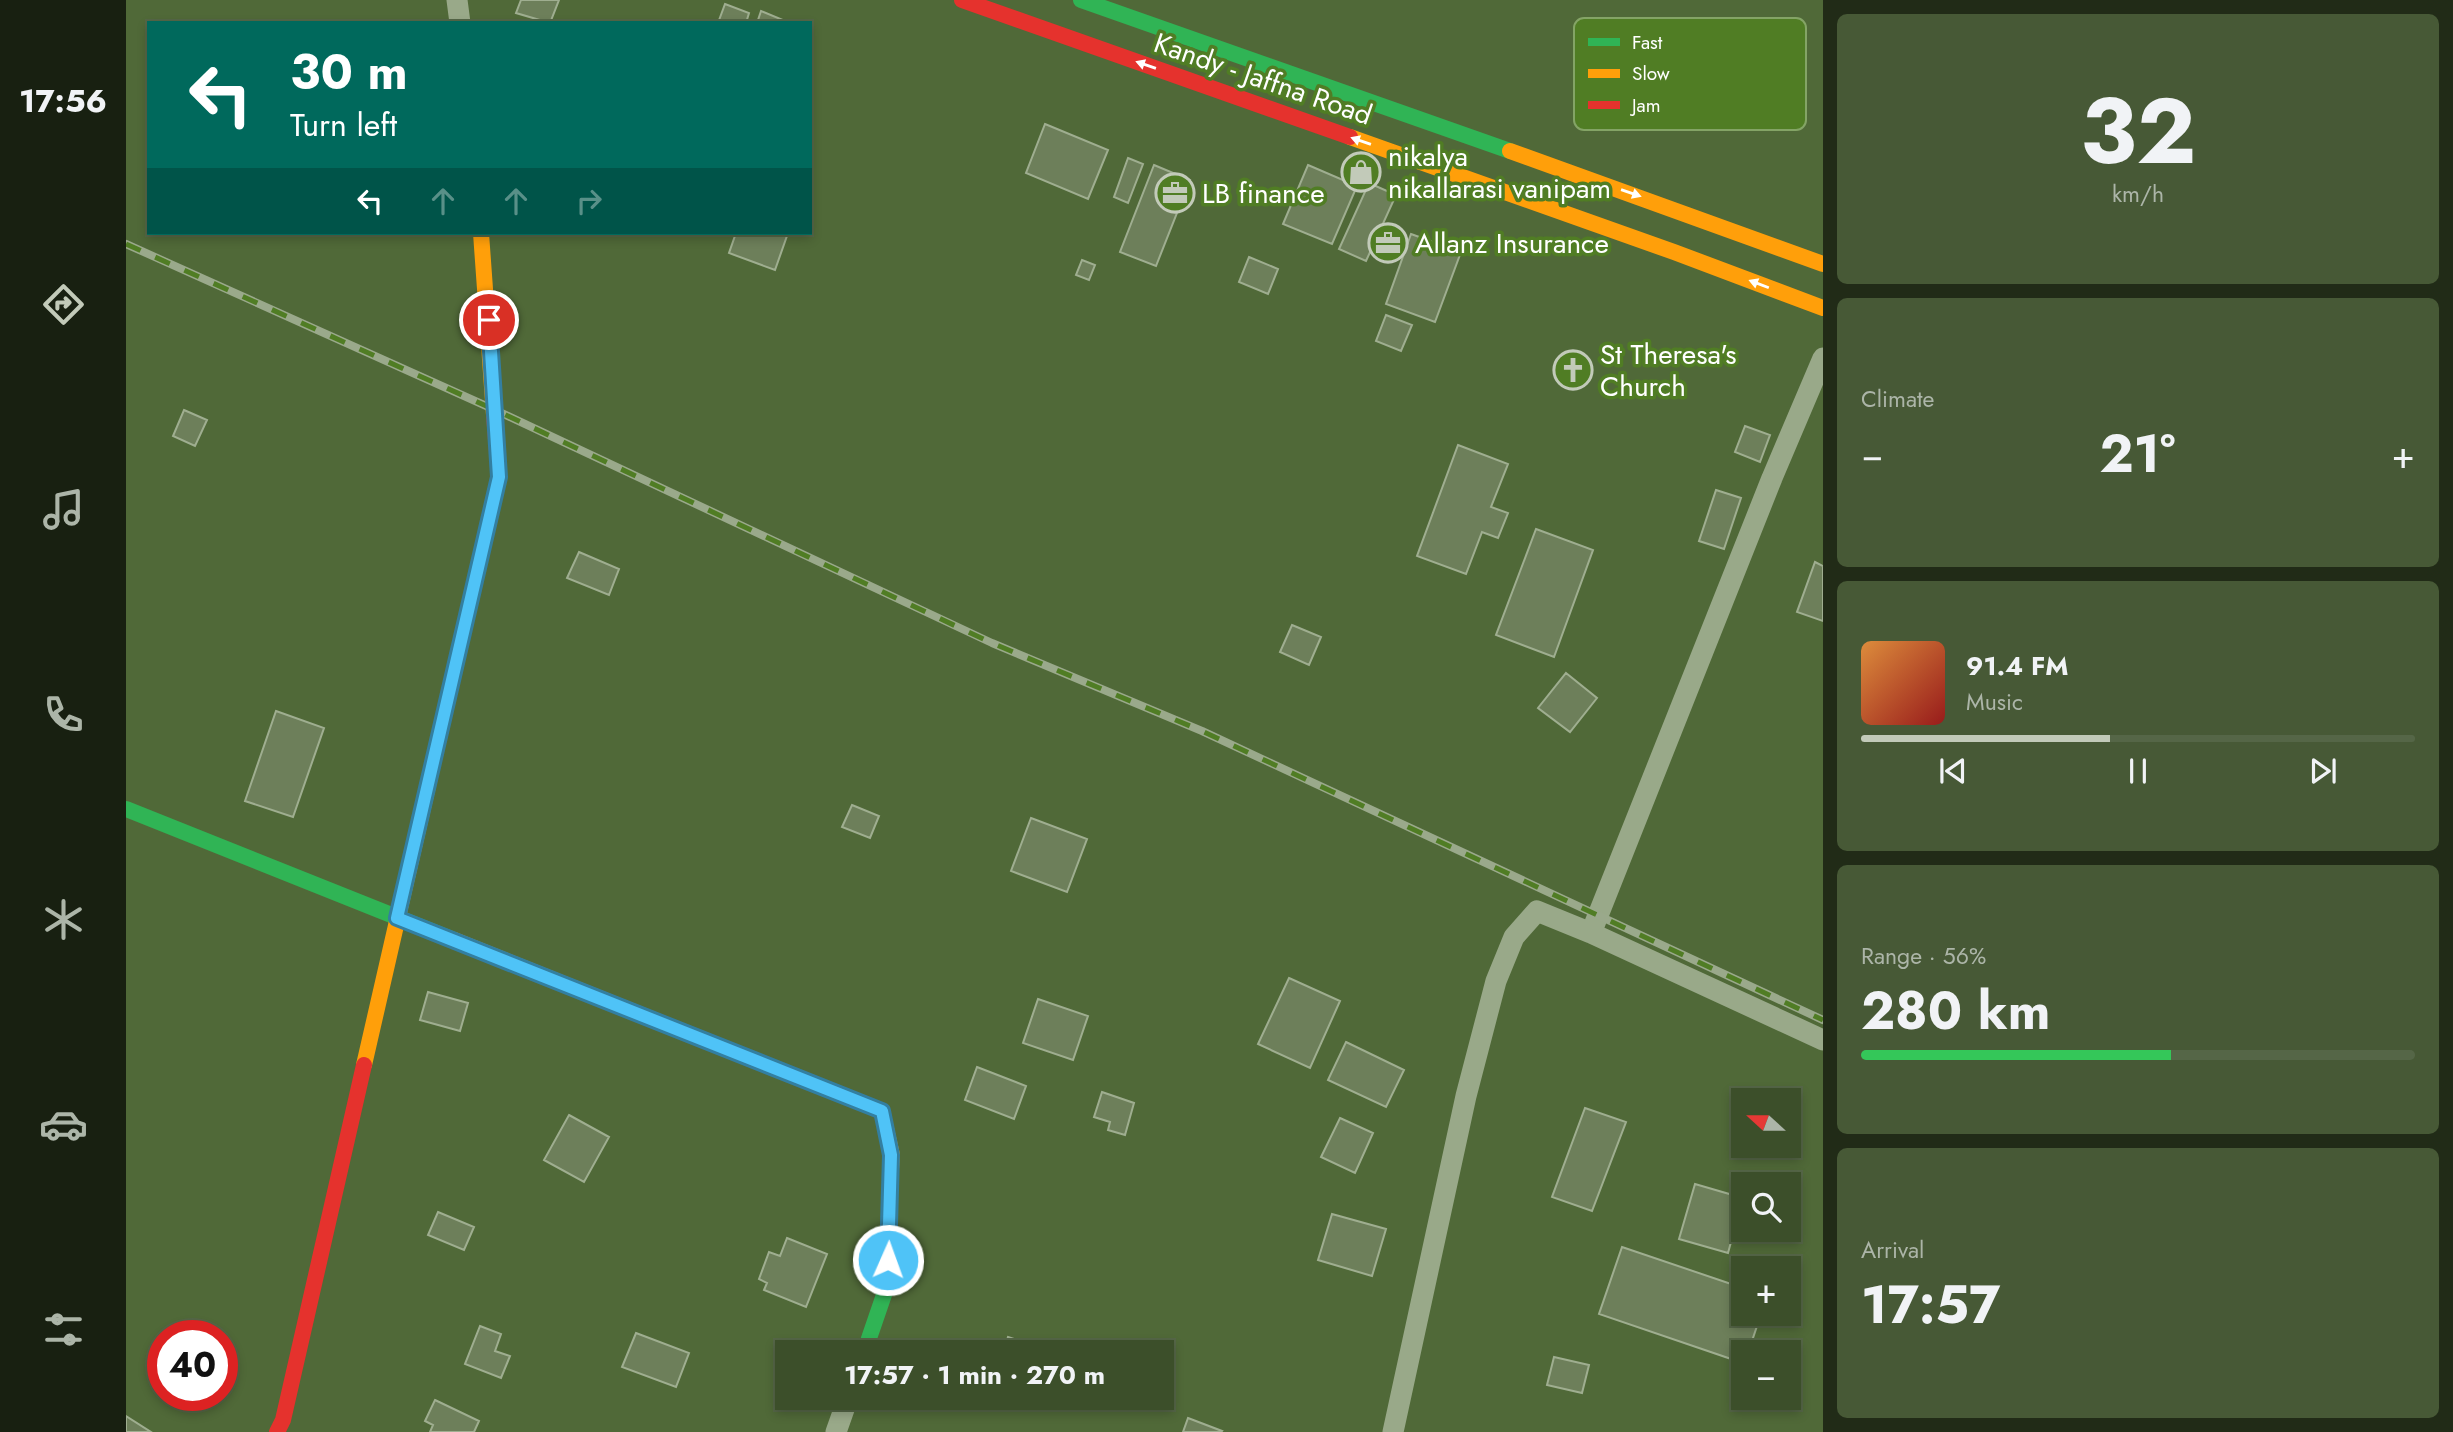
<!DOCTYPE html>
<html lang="en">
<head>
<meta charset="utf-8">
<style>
  :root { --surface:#3c4f2a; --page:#475936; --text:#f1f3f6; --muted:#acb5a8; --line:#556647; --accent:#c2cab9 }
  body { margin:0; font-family:Jost,sans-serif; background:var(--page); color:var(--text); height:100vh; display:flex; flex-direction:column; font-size:26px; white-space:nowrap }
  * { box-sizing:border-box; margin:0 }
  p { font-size:23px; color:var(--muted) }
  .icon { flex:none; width:38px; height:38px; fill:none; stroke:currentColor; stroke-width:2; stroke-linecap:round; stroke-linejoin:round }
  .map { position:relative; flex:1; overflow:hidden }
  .sheet { display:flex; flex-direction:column; gap:14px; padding:14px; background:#212b17; width:630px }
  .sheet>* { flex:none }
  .banner { position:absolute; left:21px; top:21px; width:665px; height:214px; border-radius:0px; box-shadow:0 4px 10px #0003,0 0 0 2px var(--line); background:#00695c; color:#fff; overflow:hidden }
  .needle { width:46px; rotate:291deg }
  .tools { position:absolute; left:1605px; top:1088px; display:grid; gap:14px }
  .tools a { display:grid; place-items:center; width:70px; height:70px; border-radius:0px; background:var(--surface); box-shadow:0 4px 10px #0003,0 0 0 2px var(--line); font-size:35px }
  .speed { position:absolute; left:21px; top:1320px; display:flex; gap:14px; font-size:35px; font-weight:700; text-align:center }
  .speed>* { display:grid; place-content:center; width:91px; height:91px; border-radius:50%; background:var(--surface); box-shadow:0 4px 10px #0003,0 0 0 2px var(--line); line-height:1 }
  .speed .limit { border:10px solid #d22; background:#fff; color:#111 }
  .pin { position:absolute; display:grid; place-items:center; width:60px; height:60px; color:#fff; margin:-30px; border:4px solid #fff; border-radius:50%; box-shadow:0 2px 7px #0007 }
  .me { position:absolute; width:77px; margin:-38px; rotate:2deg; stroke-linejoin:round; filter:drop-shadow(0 0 5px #0008) }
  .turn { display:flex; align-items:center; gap:24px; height:147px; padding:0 28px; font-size:32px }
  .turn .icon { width:91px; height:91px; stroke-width:2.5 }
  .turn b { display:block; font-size:49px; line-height:60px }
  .lanes { display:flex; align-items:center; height:66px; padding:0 28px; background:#0003; justify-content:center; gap:35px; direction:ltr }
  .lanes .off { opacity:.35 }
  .big { font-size:52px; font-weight:700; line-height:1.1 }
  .sheet .card { flex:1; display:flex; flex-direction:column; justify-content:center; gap:10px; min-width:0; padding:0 24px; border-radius:10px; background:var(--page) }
  .sheet .dial { align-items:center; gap:0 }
  .dial b { font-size:91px; line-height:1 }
  .song { display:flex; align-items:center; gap:21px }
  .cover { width:84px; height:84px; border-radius:10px; background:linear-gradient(135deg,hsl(30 70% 55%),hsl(0 70% 35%)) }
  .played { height:7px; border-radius:4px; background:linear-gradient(90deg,var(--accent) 45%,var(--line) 45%) }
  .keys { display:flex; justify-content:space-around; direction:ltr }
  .heat { display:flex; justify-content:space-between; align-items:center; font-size:38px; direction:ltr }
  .charge { height:10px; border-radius:5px; background:linear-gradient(90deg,#34c759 56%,var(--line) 0) }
  .trip { position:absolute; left:649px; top:1340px; width:399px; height:70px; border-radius:0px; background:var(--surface); box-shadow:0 4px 10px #0003,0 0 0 2px var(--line); font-weight:700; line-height:70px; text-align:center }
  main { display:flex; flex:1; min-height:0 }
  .tab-bar { display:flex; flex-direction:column; width:126px; justify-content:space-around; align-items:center; background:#182011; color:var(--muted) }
  .tab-bar .icon { width:49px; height:49px }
  .tab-bar .on { color:var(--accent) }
  .tab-bar b { font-size:32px; color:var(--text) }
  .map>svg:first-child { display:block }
  .building { fill:#6d7f5a; stroke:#9fae90; stroke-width:2 }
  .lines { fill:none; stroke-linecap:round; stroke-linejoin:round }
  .street { stroke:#99a989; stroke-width:21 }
  .fast { stroke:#30b455; stroke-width:16 }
  .slow { stroke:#ff9f0a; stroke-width:16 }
  .jam { stroke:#e5322d; stroke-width:16 }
  .rail-casing { stroke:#9aa98b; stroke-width:8 }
  .rail { stroke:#507d24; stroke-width:5; stroke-dasharray:16; stroke-linecap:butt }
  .oneway { fill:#fff }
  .route-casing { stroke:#337fa1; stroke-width:18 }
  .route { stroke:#4fc3f7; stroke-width:12 }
  .labels { text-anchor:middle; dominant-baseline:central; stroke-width:7; stroke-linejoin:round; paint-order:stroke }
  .street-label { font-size:28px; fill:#fff; stroke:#507d24 }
  .poi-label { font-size:28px; fill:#fff; stroke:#507d24; text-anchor:start }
  .key { fill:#507d24; stroke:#84a466; stroke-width:2 }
  .key-label { font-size:19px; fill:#fff }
</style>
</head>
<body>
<main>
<nav class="tab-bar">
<b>17:56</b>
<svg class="icon on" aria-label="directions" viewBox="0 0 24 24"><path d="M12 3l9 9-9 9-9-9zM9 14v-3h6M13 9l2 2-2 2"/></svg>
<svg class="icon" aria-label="music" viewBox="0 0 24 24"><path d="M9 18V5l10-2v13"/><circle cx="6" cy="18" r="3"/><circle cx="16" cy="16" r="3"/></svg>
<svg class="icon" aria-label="phone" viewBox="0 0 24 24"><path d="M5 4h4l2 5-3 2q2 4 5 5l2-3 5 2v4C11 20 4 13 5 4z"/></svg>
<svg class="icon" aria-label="climate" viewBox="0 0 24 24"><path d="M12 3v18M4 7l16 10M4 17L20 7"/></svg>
<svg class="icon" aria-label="car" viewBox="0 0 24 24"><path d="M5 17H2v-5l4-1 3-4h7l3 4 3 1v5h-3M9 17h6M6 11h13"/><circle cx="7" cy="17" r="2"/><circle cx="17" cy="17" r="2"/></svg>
<svg class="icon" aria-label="filters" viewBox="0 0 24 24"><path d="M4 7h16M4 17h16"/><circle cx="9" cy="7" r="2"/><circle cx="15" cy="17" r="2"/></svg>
</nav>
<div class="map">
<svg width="1697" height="1432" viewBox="0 0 1697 1432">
  <rect width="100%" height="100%" fill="#506938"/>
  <path class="building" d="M395,0H433L424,23L390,13Z
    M599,4L623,13L620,23H592Z
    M635,11L657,20L656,23H631Z
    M919,124L982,150L962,199L900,173Z
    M1002,158L1017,164L1002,203L988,197Z
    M1028,165L1064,180L1030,266L994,252Z
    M1182,165L1231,186L1206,244L1157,224Z
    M1243,183L1270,195L1240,261L1213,249Z
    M610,233H662L649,270L603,253Z
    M1285,234L1335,252L1309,322L1260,304Z
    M1123,257L1152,269L1142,294L1113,282Z
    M956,260L969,265L963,280L950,275Z
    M1260,315L1286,325L1275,351L1250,341Z
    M58,410L81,420L69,446L47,436Z
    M1619,426L1644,435L1634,462L1609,452Z
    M1332,445L1382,464L1365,507L1382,513L1372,538L1356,532L1340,574L1291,556Z
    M1590,490L1615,498L1598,549L1573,541Z
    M1410,529L1467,550L1428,657L1370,635Z
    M453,552L493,569L483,595L441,578Z
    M1689,562L1697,566V621L1671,612Z
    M1166,625L1195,637L1183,665L1154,652Z
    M1440,673L1471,698L1444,732L1412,708Z
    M150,711L198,728L167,817L119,801Z
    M726,805L753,816L744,838L716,827Z
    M905,818L961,839L941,892L885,871Z
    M1163,978L1214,1001L1184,1068L1132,1044Z
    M302,992L342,1003L334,1031L294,1020Z
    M912,999L962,1016L947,1060L897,1043Z
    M1220,1042L1278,1070L1260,1107L1202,1080Z
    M851,1067L900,1086L888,1119L839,1100Z
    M976,1092L1008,1103L999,1135L982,1130L984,1122L968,1117Z
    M1459,1108L1500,1122L1466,1211L1426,1197Z
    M443,1115L483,1137L458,1182L418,1160Z
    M1214,1118L1247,1133L1229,1173L1195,1157Z
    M1569,1184L1617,1198L1602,1253L1553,1239Z
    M312,1212L348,1227L338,1250L302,1235Z
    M1206,1214L1260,1229L1246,1276L1192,1260Z
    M661,1238L701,1254L680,1307L638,1290L641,1283L633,1279L643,1252L654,1256Z
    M1496,1247L1617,1288V1314H1635L1622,1353H1617V1363L1473,1314Z
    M354,1326L375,1334L369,1351L384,1356L375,1378L339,1364Z
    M510,1333L563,1353L550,1387L496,1367Z
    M882,1337L897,1342L893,1353H877Z
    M906,1340L934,1351L933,1353H901Z
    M1428,1357L1463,1365L1456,1393L1421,1385Z
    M309,1400L353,1421L348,1432H304L307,1425L299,1421Z
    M0,1416L25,1432H0Z
    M1062,1418L1096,1431L1095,1432H1057Z"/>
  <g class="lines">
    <path class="street" d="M331,0L334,23
      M1697,358L1646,478L1465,933L1697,1040
      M710,1432L722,1398
      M1267,1432L1340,1096L1370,981L1388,937L1411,911L1465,933"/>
    <path class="fast" d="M955,0L1384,151
      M0,809L328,940
      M738,1353L761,1286L765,1169"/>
    <path class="slow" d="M1224,137L1548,252L1697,308
      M1384,151L1697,264
      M355,233L368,415
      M328,940L756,1111L766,1155L765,1169
      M238,1065L302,786"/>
    <path class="jam" d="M836,0L1224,137
      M302,786L373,477L368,415
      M151,1432L157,1420L238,1065"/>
    <g class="rail-casing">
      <path id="rail" d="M0,244L367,409L866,643L1076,731L1697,1020"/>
    </g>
    <use href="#rail" class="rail"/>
  </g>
  <defs><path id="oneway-solid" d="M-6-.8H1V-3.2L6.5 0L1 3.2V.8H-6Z" transform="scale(1.75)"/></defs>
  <g class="oneway">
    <use href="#oneway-solid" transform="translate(1020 65) rotate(-161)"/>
    <use href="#oneway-solid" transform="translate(1235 141) rotate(-161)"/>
    <use href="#oneway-solid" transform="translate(1505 193) rotate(19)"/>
    <use href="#oneway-solid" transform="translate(1633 284) rotate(-159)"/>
  </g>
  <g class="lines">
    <g class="route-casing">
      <path id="route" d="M363,320L373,477L271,918L756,1111L765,1155L762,1260"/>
    </g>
    <use href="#route" class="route"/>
  </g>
  <defs>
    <g id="shop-ring" transform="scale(2.0125)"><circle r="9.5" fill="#507d24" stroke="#c2cab9" stroke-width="1.5"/><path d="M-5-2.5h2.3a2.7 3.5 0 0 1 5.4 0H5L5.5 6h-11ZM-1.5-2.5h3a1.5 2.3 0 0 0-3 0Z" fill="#c2cab9"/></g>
    <g id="office-ring" transform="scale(2.0125)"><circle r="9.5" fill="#507d24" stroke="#c2cab9" stroke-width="1.5"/><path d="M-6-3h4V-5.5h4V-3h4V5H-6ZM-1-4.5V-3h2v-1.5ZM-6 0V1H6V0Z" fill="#c2cab9"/></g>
    <g id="church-ring" transform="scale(2.0125)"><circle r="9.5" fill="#507d24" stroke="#c2cab9" stroke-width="1.5"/><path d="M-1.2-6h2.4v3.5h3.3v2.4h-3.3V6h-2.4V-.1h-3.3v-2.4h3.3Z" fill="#c2cab9"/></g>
  </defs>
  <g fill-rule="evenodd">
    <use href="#shop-ring" x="1235" y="172"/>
    <use href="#office-ring" x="1049" y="193"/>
    <use href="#office-ring" x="1262" y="243"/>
    <use href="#church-ring" x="1447" y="370"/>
  </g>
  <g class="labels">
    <g class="street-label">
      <text transform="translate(1137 79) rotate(19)">Kandy - Jaffna Road</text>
    </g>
    <g class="poi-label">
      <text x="1262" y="156">nikalya<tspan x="1262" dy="32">nikallarasi vanipam</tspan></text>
      <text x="1076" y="193">LB finance</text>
      <text x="1289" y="243">Allanz Insurance</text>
      <text x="1474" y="354">St Theresa's<tspan x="1474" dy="32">Church</tspan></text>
    </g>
  </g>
  <rect x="1448" y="18" width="232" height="112" rx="10" class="key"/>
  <rect x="1462" y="38" width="32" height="8" fill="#30b455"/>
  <rect x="1462" y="69" width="32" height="9" fill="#ff9f0a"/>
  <rect x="1462" y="101" width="32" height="8" fill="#e5322d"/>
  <g class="key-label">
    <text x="1506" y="49">Fast</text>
    <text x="1506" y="80">Slow</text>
    <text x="1506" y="112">Jam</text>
  </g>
</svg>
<div class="tools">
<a><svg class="needle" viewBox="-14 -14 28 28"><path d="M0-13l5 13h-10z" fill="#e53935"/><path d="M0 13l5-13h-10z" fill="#acb5a8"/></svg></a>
<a><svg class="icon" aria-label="search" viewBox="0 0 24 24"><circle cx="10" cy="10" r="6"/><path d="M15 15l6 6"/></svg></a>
<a>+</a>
<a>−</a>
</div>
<div class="speed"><div class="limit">40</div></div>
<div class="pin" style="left:363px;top:320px;background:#d93025"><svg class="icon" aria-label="arrive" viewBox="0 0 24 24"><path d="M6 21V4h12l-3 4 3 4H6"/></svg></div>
<svg class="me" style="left:762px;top:1260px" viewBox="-20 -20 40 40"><circle r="17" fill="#4fc3f7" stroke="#fff" stroke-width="3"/><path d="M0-11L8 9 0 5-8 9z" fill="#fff"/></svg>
<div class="trip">17:57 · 1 min · 270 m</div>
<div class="banner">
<div class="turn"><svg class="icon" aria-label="left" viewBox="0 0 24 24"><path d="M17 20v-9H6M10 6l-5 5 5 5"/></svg><div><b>30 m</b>Turn left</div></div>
<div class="lanes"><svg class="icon" aria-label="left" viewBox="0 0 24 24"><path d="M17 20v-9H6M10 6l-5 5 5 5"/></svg><svg class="icon off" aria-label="ahead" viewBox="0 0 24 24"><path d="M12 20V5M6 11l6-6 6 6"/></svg><svg class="icon off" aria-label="ahead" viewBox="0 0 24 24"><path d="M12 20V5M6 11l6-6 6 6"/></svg><svg class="icon off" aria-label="right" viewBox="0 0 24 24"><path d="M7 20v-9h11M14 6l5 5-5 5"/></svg></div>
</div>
</div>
<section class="sheet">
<div class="card dial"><b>32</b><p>km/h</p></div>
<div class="card"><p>Climate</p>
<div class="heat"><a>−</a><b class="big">21°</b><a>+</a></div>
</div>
<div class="card">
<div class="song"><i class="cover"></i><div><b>91.4 FM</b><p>Music</p></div></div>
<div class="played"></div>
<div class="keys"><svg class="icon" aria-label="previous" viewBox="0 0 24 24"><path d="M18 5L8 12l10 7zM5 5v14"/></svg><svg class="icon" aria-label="pause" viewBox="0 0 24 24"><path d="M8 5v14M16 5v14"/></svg><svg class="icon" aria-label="next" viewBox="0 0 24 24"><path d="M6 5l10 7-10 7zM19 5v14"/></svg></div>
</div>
<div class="card"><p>Range · 56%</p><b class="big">280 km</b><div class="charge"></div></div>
<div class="card"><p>Arrival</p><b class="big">17:57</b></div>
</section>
</main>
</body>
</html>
